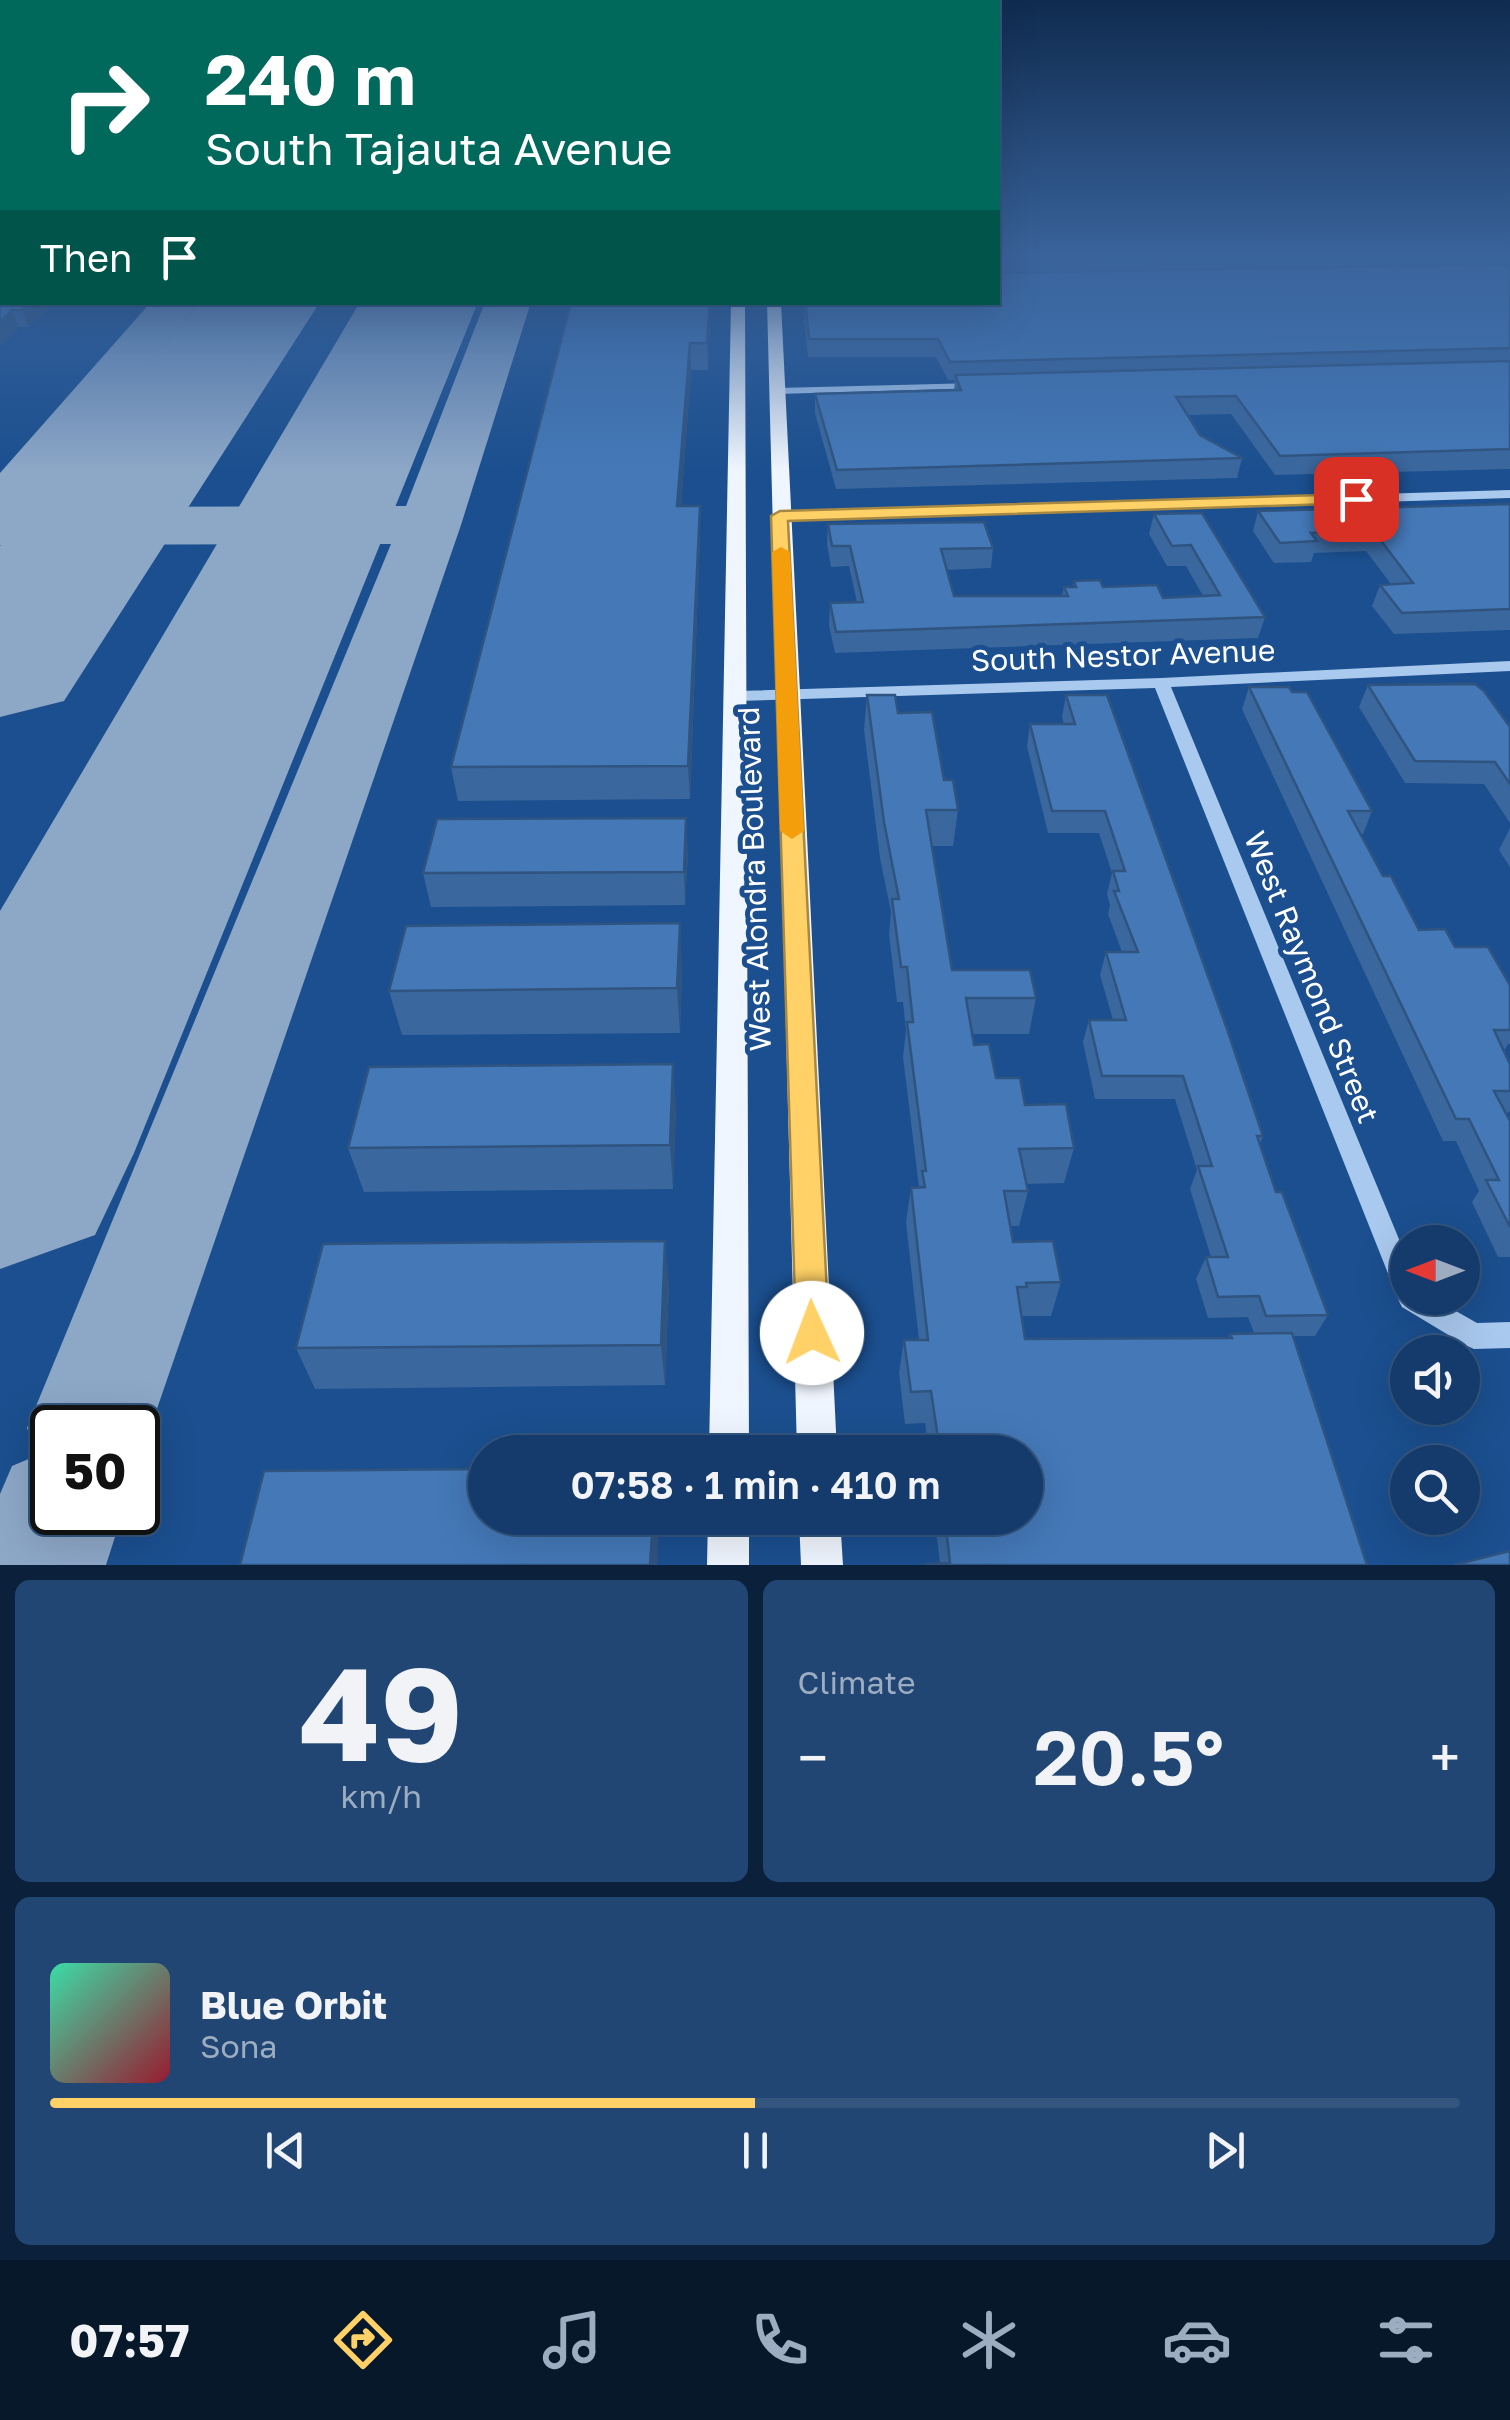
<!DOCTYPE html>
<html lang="en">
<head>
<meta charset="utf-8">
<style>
  :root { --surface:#143b6b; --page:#214673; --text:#f1f3f6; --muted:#9dadc1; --line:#33557e; --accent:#ffd166 }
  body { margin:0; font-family:"Golos Text",sans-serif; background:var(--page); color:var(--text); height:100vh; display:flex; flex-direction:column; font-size:38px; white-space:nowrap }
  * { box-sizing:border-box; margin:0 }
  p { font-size:32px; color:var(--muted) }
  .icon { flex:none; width:55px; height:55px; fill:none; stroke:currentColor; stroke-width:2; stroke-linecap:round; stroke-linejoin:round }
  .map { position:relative; height:1565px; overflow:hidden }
  .details { display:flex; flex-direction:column; gap:15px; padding:15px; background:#0b203b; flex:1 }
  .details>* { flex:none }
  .banner { position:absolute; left:0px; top:0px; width:1000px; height:305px; box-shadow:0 10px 40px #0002,0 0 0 2px var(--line); background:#00695c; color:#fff; overflow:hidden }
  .needle { width:65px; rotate:270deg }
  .controls { position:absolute; left:1390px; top:1225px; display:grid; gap:20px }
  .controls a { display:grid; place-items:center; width:90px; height:90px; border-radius:50%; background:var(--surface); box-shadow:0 10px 40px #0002,0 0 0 2px var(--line); font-size:50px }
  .speed { position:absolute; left:30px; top:1405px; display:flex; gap:20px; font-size:50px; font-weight:700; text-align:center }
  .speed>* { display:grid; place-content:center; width:130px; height:130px; border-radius:50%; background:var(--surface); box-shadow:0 10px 40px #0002,0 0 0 2px var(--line); line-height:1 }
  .speed .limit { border:5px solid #111; border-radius:15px; background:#fff; color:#111 }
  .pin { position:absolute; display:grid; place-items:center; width:85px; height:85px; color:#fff; margin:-42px; border-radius:20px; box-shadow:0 5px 15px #0006 }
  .me { position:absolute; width:110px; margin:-55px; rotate:358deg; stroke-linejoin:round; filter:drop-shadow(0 0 8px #0008) }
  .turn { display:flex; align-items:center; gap:35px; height:210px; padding:0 40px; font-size:45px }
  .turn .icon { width:130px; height:130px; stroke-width:2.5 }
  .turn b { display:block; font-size:70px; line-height:85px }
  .then { display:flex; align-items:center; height:95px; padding:0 40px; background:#0003; gap:20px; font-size:38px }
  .big { font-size:75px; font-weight:600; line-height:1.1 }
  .details .tile { flex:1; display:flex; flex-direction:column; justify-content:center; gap:15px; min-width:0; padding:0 35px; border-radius:15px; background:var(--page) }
  .details .dial { align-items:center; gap:0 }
  .dial b { font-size:130px; line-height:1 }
  .song { display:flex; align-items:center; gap:30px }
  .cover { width:120px; height:120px; border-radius:15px; background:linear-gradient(135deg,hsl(160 70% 55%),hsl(350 70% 35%)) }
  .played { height:10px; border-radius:5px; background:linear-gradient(90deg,var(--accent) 50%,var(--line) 50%) }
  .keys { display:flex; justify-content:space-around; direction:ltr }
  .heat { display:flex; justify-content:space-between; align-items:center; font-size:55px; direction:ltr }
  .details .tiles { flex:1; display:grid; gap:15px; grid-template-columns:1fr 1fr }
  .tile:last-child { grid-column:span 2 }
  .trip { position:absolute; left:468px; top:1435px; width:575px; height:100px; border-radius:50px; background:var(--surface); box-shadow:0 10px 40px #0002,0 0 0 2px var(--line); font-weight:600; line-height:100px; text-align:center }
  .menu { display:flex; height:160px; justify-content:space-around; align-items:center; background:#08182b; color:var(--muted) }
  .menu .icon { width:70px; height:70px }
  .menu .active { color:var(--accent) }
  .menu b { font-size:45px; color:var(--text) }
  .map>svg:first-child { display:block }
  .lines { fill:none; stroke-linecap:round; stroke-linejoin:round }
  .taxiway { fill:#8da7c7; fill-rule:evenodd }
  .runway { fill:#8da7c7; fill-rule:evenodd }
  .minor { fill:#a9c9ee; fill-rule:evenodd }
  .major { fill:#f0f6ff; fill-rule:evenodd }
  .wall { fill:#3a679d }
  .shaded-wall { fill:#305480 }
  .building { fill:#4478b7; stroke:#305480; stroke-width:2.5 }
  .route { fill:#ffd166; stroke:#a68842; stroke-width:2.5 }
  .slow { fill:#f59e0b }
  .labels { text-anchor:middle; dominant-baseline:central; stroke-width:10; stroke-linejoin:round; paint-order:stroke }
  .street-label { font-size:30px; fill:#fff; stroke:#1b4f8f }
</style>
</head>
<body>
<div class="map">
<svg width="1510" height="1565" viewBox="0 0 1510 1565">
  <rect width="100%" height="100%" fill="#1b4f8f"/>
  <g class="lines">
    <path class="taxiway" d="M151,302H200L34,507L406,506L485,302H531L461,525L138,1464V1428H52V1512H123L106,1565H0V1494L12,1466L38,1455L27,1428L391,544L0,545V473Z"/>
    <path class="runway" d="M200,302H320L64,701L0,717V546Z
      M360,302H478L134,1153L95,1235L0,1269V911Z"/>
    <path class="minor" d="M2,267V274L0,275V268Z
      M977,383L983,386L981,388L777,394L771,391L777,388Z
      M1510,490V498L780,520L773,516L780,512Z
      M1510,661V671L1171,687L1408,1261V1298H1433L1477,1323L1510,1322V1348L1474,1349L1465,1345L1402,1307L1399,1301L1155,688L738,701L730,696L738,691L1161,678Z"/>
    <path class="major" d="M731,302H745L749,1452H709Z
      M767,302H781L837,1452H797Z
      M708,1518H749V1565H707Z
      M799,1518H840L843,1565H801Z"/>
  </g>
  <path class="wall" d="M998,252H1510V469L1275,475L1231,414L1188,415L1200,435L1242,458L1237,478L836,489L815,413V394L954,391L955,380H948L936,357H808L804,317L805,302Z
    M0,281L56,302L28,327H19L0,346Z
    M571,302H711L708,370H691L681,506L700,536L690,799L458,801L451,767Z
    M1510,504V630L1394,634L1372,606L1380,585L1391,584L1366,551L1314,553L1311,562L1274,563L1253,531L1258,511Z
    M1202,513L1265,617L1258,638L835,653L829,625L830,603L857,602L849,566L831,567L827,544L828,524L993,548L991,568L946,570L954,596H1062L1064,587H1073L1074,581L1163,598L1203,596L1186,566H1167L1149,534L1154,514Z
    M1368,685L1510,727V823L1484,784L1405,783L1359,707Z
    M1249,687L1372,811L1363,834H1360L1383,876L1419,930L1455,947L1510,985V1044H1508L1504,1051L1510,1064V1111L1506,1114L1510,1121V1257H1498L1472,1202L1479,1191L1456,1141H1443L1242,709Z
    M867,695L898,713L944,780L958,810L953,846H931L952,970L1036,998L1029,1034H972L974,1045L996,1078L1074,1148L1064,1183L1026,1184L1028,1191L1019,1226H1010L1013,1242L1061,1282L1051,1316H1021L1025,1339L1228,1338L1230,1334L1254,1333L1248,1317L1208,1318L1196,1279L1206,1257H1211L1190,1189L1197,1170L1175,1099H1095L1083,1042L1089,1020H1113L1100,975L1106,952H1122L1108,914L1110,905L1107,894L1112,873L1099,833H1048L1027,746L1030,724H1064L1062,717L1066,695L1263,1136L1260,1144L1276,1192L1328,1315L1315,1336H1293L1367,1565L940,1563L937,1538L924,1518H1025V1452H929L925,1423L905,1424L899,1373L904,1340H919L906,1222L911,1188L919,1187L903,1057L906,1030L903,1002H897L889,934L891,912L880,858L864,730Z
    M1510,828V867L1499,850Z
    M688,852L685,905L431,907L423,873Z
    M682,968L680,1033L402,1035L389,991Z
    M676,1108L673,1189L364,1192L348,1148Z
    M669,1284L665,1385L315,1389L296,1348Z"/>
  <path class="shaded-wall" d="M31,302H56L28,327L22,310Z
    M710,302H711L708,370L707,343Z
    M12,310L19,327L0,346V322Z
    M690,343L691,370L679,537L677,506Z
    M700,506V536L690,799L688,766Z
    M686,818L688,852L685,905L684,872Z
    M680,923L682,968L680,1033L677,988Z
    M673,1064L676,1108L673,1189L670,1145Z
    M665,1241L669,1284L665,1385L661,1345Z
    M653,1518H659L657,1565H650Z"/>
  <path class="building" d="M998,252H1510L1000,260L998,266Z
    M1510,264V348L950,362L938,339H809L805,302H998V271L1000,273Z
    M2,279V302H31L22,310H12L0,322V281Z
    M571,302H710L707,343H690L677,506H700L688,766L451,767Z
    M1510,361V449L1280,456L1236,396L1176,397L1200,435L1242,458L837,470L815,394L961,390L955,375Z
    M1510,504V609L1402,613L1380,585L1413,583L1373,530L1311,533L1317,541L1280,543L1258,511Z
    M1202,513L1265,617L836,632L830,603L863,602L850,546H832L828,524L984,522L993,548L941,549L954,596H1068L1064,587H1076L1074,581L1100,580L1103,587L1157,585L1163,598L1220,595L1191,545L1172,546L1154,514Z
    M1475,684L1484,691L1510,727V784L1495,762L1415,761L1368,685Z
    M1249,687H1289L1292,692H1307L1372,811H1348L1383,876H1391L1419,930L1445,929L1455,947H1488L1510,985V1030H1494L1510,1064V1091H1494L1510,1121V1227L1486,1180H1499L1469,1119H1456Z
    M867,695H895L898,713L932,712L944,780H953L958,810H926L952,970H1030L1036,998H966L974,1045L989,1044L996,1078H1020L1025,1105L1066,1104L1074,1148L1019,1149L1028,1191H1004L1013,1242L1053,1241L1061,1282L1026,1283L1027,1287H1017L1025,1339L1232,1338L1230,1334L1292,1333L1367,1565H926V1564L950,1563L945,1518H1025V1452H931L938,1438L931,1391L911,1392L904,1340H928L911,1188L925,1187L922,1171H926L907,1022H913L907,967H901L892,899H899L884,822Z
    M1066,695H1107L1227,1029L1263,1136H1257L1276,1192H1282L1328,1315L1266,1316L1259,1296L1218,1297L1206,1257H1228L1198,1166H1212L1183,1076H1102L1089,1020H1126L1106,952H1138L1114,891H1119L1113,871H1125L1105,811H1052L1030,724H1075Z
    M686,818L684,872L423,873L437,819Z
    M680,923L677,988L389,991L406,926Z
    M673,1064L670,1145L348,1148L369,1067Z
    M665,1241L661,1345L296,1348L323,1244Z
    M485,1469V1518H653L650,1565H240L264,1471Z
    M1510,1551V1565H1454Z"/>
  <linearGradient id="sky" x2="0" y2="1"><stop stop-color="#0f2b4f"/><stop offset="0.54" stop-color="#39639b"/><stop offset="1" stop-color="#39639b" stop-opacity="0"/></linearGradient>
  <rect width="1510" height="471" fill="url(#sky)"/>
  <path class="route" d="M1356,494L1365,499L1362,503L788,521L829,1333L824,1344L812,1349L801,1344L796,1333L771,516L780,511Z"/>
  <path class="slow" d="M781,547L790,552L804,831L792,839L780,831L772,552Z"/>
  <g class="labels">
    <g class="street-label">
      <text transform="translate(1123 655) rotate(-2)">South Nestor Avenue</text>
      <text transform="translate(754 879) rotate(-92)">West Alondra Boulevard</text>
      <text transform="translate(1312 977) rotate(68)">West Raymond Street</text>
    </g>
  </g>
</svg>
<div class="controls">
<a><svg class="needle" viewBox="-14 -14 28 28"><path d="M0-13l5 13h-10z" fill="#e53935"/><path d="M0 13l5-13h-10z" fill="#9dadc1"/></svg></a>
<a><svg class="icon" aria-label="sound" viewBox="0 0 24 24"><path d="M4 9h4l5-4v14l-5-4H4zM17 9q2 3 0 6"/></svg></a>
<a><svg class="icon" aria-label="search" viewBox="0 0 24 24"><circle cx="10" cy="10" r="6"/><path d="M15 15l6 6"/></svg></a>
</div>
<div class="speed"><div class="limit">50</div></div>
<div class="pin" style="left:1356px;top:499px;background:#d93025"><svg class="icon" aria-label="arrive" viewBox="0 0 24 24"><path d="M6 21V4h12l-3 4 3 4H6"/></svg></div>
<svg class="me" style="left:812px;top:1333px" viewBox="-20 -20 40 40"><circle r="19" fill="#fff"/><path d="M0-13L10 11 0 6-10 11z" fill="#ffd166"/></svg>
<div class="trip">07:58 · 1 min · 410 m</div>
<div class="banner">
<div class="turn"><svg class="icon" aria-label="right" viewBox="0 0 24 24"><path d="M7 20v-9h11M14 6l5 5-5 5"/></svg><div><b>240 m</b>South Tajauta Avenue</div></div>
<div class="then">Then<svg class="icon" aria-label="arrive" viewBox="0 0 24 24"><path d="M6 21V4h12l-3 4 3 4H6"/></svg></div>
</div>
</div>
<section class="details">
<div class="tiles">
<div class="tile dial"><b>49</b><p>km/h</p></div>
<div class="tile"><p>Climate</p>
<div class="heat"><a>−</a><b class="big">20.5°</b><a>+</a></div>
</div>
<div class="tile">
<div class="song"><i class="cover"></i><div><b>Blue Orbit</b><p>Sona</p></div></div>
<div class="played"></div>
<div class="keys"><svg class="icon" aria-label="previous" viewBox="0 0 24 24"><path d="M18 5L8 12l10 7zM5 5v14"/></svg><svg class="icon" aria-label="pause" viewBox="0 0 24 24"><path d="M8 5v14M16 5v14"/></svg><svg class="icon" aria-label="next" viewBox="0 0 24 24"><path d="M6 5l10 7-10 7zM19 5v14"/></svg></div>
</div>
</div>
</section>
<nav class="menu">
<b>07:57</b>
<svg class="icon active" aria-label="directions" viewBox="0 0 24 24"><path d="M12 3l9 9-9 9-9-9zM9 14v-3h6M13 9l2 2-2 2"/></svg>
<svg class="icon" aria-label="music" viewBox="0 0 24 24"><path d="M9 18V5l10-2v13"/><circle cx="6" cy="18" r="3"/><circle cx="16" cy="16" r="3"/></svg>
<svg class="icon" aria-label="phone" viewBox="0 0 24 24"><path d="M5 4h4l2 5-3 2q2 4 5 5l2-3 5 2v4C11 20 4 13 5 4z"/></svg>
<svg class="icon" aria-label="climate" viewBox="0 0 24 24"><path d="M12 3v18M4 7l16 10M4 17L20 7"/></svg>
<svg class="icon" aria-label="car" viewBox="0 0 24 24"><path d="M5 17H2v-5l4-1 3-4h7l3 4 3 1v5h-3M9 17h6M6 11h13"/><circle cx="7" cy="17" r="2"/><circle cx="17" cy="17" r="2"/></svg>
<svg class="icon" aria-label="filters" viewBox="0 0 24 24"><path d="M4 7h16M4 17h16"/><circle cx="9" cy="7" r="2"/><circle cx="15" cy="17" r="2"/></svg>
</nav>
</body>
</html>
